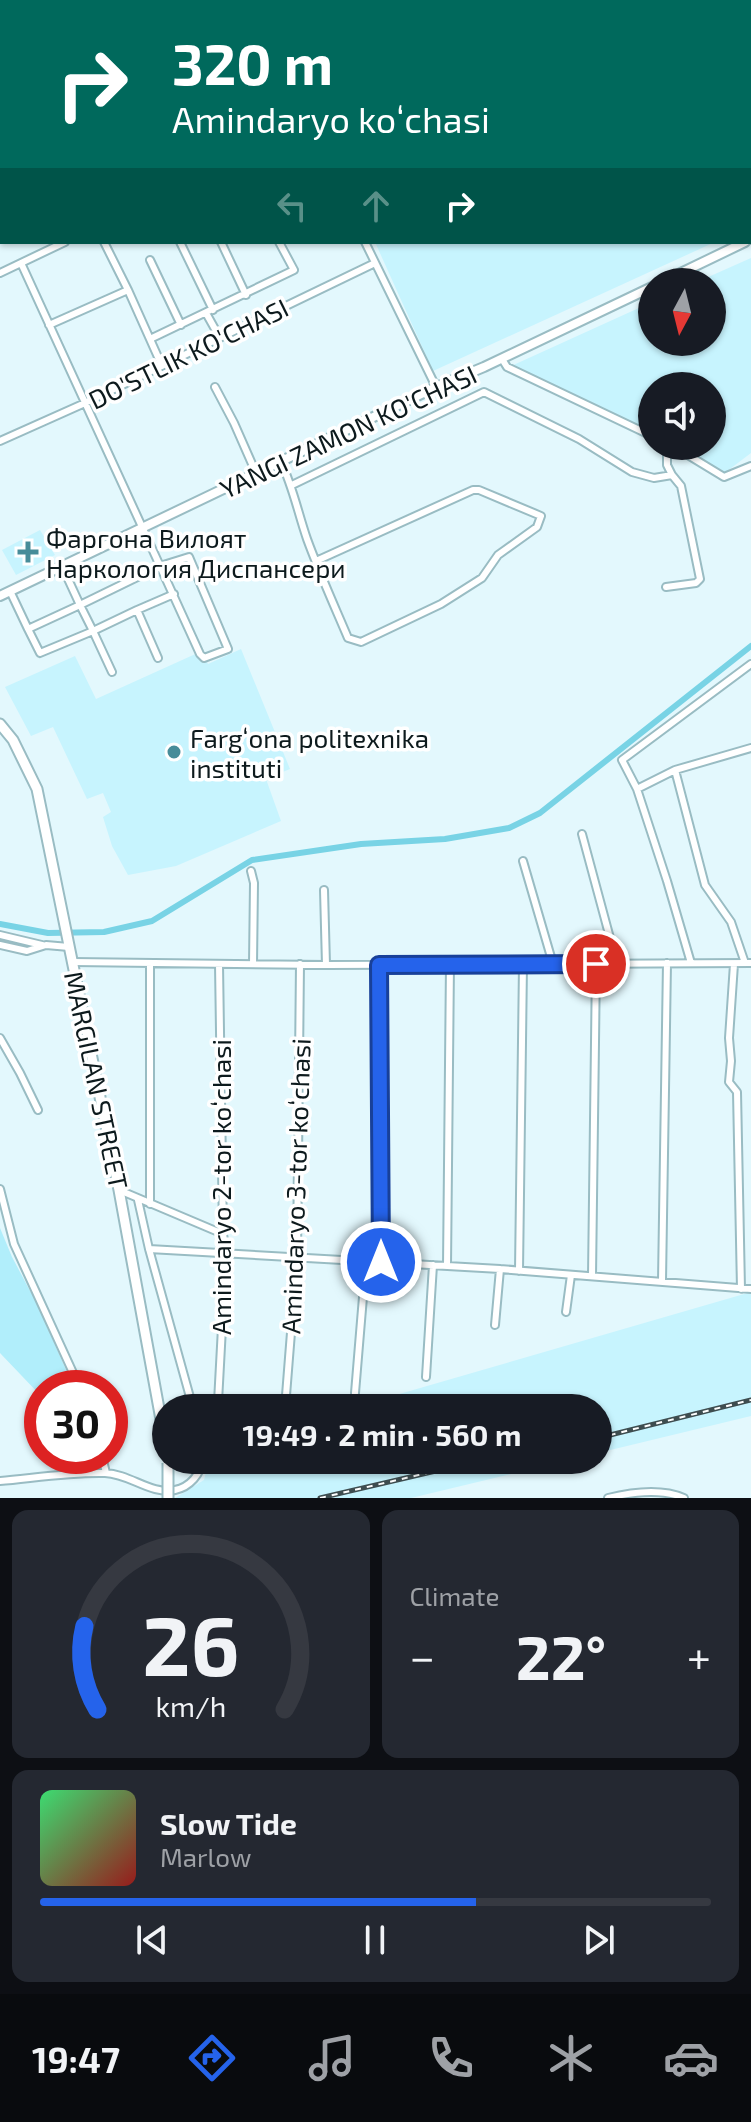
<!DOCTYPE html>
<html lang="en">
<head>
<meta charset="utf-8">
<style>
  :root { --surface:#171b24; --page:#242831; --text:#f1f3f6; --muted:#9ea1a6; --line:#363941; --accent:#2563eb }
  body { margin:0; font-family:"Exo 2",sans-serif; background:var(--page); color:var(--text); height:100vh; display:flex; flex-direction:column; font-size:30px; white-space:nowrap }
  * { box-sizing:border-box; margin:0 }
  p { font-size:26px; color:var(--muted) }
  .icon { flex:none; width:44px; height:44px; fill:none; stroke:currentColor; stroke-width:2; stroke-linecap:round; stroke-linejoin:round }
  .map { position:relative; height:1498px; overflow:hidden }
  .side { display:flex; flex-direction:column; gap:12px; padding:12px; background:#0d0f14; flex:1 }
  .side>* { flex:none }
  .hud { position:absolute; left:0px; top:0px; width:752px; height:244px; box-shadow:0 2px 6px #0004; background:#00695c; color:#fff; overflow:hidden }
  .needle { width:52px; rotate:187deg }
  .controls { position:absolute; left:638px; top:268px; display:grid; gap:16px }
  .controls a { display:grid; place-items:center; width:88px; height:88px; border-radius:50%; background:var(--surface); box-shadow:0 2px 6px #0004; font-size:40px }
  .speed { position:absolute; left:24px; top:1370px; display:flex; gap:16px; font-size:40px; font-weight:700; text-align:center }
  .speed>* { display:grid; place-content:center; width:104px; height:104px; border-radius:50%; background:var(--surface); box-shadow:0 2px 6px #0004; line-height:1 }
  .speed .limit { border:12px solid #d22; background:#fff; color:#111 }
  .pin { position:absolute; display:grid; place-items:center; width:68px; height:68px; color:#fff; margin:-34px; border:4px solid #fff; border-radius:50%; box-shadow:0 2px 8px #0007 }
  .me { position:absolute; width:88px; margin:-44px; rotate:0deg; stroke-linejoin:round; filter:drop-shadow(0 0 6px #0008) }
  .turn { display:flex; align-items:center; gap:28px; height:168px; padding:0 40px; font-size:36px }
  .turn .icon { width:104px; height:104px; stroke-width:2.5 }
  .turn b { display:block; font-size:56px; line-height:68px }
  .lanes { display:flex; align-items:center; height:76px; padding:0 40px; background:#0003; justify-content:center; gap:40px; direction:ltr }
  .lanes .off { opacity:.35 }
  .big { font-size:60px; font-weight:700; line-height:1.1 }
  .side .card { flex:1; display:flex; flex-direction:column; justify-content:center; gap:12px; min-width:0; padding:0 28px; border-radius:16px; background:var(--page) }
  .side .dial { align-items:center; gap:0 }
  .dial svg { height:208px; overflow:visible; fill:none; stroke:var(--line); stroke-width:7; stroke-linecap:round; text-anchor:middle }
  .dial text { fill:var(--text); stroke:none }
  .song { display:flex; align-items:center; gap:24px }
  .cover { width:96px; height:96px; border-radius:12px; background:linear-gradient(135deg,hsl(140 70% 55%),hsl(0 70% 35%)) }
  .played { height:8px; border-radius:4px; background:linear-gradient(90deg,var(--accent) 65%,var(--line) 65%) }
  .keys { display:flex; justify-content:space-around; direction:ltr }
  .heat { display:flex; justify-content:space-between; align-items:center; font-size:44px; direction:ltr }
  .side .tiles { flex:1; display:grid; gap:12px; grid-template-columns:1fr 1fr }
  .card:last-child { grid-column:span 2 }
  .trip { position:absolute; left:152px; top:1394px; width:460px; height:80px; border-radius:40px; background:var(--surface); box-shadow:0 2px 6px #0004; font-weight:700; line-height:80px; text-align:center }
  .tab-bar { display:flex; height:128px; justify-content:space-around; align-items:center; background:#090b0e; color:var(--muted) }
  .tab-bar .icon { width:56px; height:56px }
  .tab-bar .selected { color:var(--accent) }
  .tab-bar b { font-size:36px; color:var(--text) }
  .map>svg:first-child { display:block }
  .built { fill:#c7f4fe }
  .green { fill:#b1eefb }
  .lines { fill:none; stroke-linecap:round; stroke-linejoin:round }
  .canal { stroke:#78d3e5; stroke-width:6 }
  .street-casing { stroke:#99bcc3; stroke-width:10 }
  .secondary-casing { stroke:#99bcc3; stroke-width:12 }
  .primary-casing { stroke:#99bcc3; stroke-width:13 }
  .street { stroke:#fff; stroke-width:6 }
  .secondary { stroke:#fff; stroke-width:8 }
  .primary { stroke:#fff; stroke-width:9 }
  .rail-casing { stroke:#3e4d50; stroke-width:5 }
  .rail { stroke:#fff; stroke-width:2; stroke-dasharray:6; stroke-linecap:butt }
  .primary-bridge-casing { stroke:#99bcc3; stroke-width:13; stroke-linecap:butt }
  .primary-bridge { stroke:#fff; stroke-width:9 }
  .route-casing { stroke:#184099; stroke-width:20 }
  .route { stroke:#2563eb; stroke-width:14 }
  .poi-dot { fill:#478c99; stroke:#fff; stroke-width:3 }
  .labels { text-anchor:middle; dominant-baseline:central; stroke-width:7; stroke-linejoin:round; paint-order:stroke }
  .street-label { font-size:26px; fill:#0d1a1d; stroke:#fff }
  .poi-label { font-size:26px; fill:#0d1a1d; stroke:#fff; text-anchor:start }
</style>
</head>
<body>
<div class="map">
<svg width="751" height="1498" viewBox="0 0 751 1498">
  <rect width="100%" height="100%" fill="#e3f8fd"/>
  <path class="built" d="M255,0H726V2H267Z
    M375,242H715L433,371Z
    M751,258V453L722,475L669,446H712V386H652V437L509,367L652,302V342H712V282H697Z
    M40,530L55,555L16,575L2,550Z
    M241,649L290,769L266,779L281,821L176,866L128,875L112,846L103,817L111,812L103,793L87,799L53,727L31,736L5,687L75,656L96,699L202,651L208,664Z
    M751,1292V1416L598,1453V1408H351Z
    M209,1460H569L411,1498H175L204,1480Z"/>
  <path class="green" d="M0,1228L12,1257L36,1302L71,1381L63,1388H42V1397L0,1353Z"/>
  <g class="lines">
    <path class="canal" d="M0,924L48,933L104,932L152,921L252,860L361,844L445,839L509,828L540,813L751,646"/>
    <g class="street-casing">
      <path id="street" d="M250,2V0
        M0,139H2
        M104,242L128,290
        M180,242L213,310
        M221,242L246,295
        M365,242L436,387
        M150,260L181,325
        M21,263L160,566L189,557L228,649L204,658L200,654L160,566L80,605L93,631L137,610L158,658
        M0,273L65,242
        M206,313L220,338
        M49,325L128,290L162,366
        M150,339L294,270L279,242
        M502,359L507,367L652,436
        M215,387L234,423L256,473
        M0,441L85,403L375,263
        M667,446V465L672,475
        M673,446L724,477L751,466
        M281,462C293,487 298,513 307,539C319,572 334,605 348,638L361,642L441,604L482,578L498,555L537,527L541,516L479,490H473L316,561
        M292,485L484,392L579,439L632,472L654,478L672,475L681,486L700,579L696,583L666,587
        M62,566L80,605L28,629L40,653L93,631L112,672
        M10,591L28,629
        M137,610L174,594
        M751,664L622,760L637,789L675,770L751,748
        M675,770L705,885L731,922L745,963
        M637,789L667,881L691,963
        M582,834L617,964
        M523,861L553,964
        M251,871L254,883L253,964
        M324,890L326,965
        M0,935L42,945
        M0,945L27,951L46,945L69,947
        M73,962L326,965L751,963
        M734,964L729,1038L731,1061L729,1082L737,1092L741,1289
        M379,965L381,1262
        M0,1038L20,1073L38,1110
        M0,1189L14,1244L80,1388
        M119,1190L223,1234
        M138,1200L149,1249L193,1408
        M150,1204V963
        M149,1249L500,1269L751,1289
        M447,1266L450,964
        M519,1271L523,965
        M592,1276L596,964
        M662,1281L667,963
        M566,1312L571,1275
        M495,1325L500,1269
        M426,1377L433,1265
        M355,1393L366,1261
        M213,1408L216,1406L218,1402L226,1253L223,1234L219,964
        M285,1408L297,1257L300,964
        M102,1456L106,1473
        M0,1481C34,1478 70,1472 105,1473C131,1474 150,1495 175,1490C190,1487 201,1474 202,1460
        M608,1498C632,1492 661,1488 684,1498"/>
    </g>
    <g class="secondary-casing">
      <path id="secondary" d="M111,2V0
        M750,239H751
        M662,282L745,242
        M0,596L436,387L484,367L652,287"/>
    </g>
    <g class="primary-casing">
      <path id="primary" d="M0,724L13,740L37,789L119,1190L166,1447"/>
    </g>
    <use href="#street" class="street"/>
    <use href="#secondary" class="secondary"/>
    <use href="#primary" class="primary"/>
    <g class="rail-casing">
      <path id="rail" d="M598,1438L751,1400
        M472,1468L505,1460
        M320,1498L483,1460"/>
    </g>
    <use href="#rail" class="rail"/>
    <g class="primary-bridge-casing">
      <path id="primary-bridge" d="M168,1463V1498"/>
    </g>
    <use href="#primary-bridge" class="primary-bridge"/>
  </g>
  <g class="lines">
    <g class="route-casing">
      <path id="route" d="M381,1262L379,965L596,964"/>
    </g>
    <use href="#route" class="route"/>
  </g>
  <g class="poi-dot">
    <path d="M24 540h8v8h8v8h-8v8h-8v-8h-8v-8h8z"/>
    <circle cx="174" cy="752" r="8"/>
  </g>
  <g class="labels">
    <g class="street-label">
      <text transform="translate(188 353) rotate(-26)">DO'STLIK KO'CHASI</text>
      <text transform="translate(348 431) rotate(-25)">YANGI ZAMON KO'CHASI</text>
      <text transform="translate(97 1080) rotate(78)">MARGILAN STREET</text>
      <text transform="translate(295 1186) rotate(-88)">Amindaryo 3-tor koʻchasi</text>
      <text transform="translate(220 1187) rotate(-90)">Amindaryo 2-tor koʻchasi</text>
    </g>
    <g class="poi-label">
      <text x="46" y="537">Фаргона Вилоят<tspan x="46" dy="30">Наркология Диспансери</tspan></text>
      <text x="190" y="737">Fargʻona politexnika<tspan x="190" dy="30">instituti</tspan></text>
    </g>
  </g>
</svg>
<div class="controls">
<a><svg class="needle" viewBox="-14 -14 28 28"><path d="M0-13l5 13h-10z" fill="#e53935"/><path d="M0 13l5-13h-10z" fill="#9ea1a6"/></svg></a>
<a><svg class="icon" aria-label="sound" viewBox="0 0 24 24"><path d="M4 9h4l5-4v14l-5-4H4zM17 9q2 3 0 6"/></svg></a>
</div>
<div class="speed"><div class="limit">30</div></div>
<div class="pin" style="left:596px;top:964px;background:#d93025"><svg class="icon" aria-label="arrive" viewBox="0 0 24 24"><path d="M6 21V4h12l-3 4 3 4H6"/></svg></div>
<svg class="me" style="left:381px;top:1262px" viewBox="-20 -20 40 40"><circle r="17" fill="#2563eb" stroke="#fff" stroke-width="3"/><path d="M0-11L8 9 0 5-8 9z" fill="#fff"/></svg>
<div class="trip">19:49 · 2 min · 560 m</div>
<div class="hud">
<div class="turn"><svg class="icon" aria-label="right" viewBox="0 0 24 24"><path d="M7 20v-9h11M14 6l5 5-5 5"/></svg><div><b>320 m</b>Amindaryo koʻchasi</div></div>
<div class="lanes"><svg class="icon off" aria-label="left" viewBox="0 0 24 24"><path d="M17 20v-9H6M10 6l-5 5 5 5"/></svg><svg class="icon off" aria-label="ahead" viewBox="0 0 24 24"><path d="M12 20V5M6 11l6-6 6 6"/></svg><svg class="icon" aria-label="right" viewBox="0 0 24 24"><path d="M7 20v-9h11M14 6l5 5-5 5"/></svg></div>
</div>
</div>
<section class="side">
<div class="tiles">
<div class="card dial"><svg viewBox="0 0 100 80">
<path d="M14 69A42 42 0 1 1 86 69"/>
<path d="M14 69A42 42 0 0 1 9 37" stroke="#2563eb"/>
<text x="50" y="56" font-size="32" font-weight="700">26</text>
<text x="50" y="72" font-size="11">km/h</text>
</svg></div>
<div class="card"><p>Climate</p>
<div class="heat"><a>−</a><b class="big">22°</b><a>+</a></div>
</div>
<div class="card">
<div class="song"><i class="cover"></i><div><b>Slow Tide</b><p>Marlow</p></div></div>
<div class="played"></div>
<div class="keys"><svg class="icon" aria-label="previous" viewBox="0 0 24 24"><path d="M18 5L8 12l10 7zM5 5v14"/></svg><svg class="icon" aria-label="pause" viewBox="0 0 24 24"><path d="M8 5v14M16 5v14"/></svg><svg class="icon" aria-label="next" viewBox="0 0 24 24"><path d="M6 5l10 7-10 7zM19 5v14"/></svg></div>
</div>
</div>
</section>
<nav class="tab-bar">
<b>19:47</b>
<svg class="icon selected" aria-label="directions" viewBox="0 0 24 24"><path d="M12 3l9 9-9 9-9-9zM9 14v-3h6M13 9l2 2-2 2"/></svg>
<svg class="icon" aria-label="music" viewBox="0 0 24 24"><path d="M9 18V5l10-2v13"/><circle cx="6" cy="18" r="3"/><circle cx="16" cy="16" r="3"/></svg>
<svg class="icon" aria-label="phone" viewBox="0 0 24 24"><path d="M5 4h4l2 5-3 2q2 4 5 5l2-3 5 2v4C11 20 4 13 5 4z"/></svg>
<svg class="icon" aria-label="climate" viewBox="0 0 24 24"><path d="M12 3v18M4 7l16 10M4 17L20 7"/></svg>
<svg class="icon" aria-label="car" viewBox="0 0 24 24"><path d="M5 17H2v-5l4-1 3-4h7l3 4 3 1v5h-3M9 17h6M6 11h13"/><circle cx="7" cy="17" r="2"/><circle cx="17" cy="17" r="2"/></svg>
</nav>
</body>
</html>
